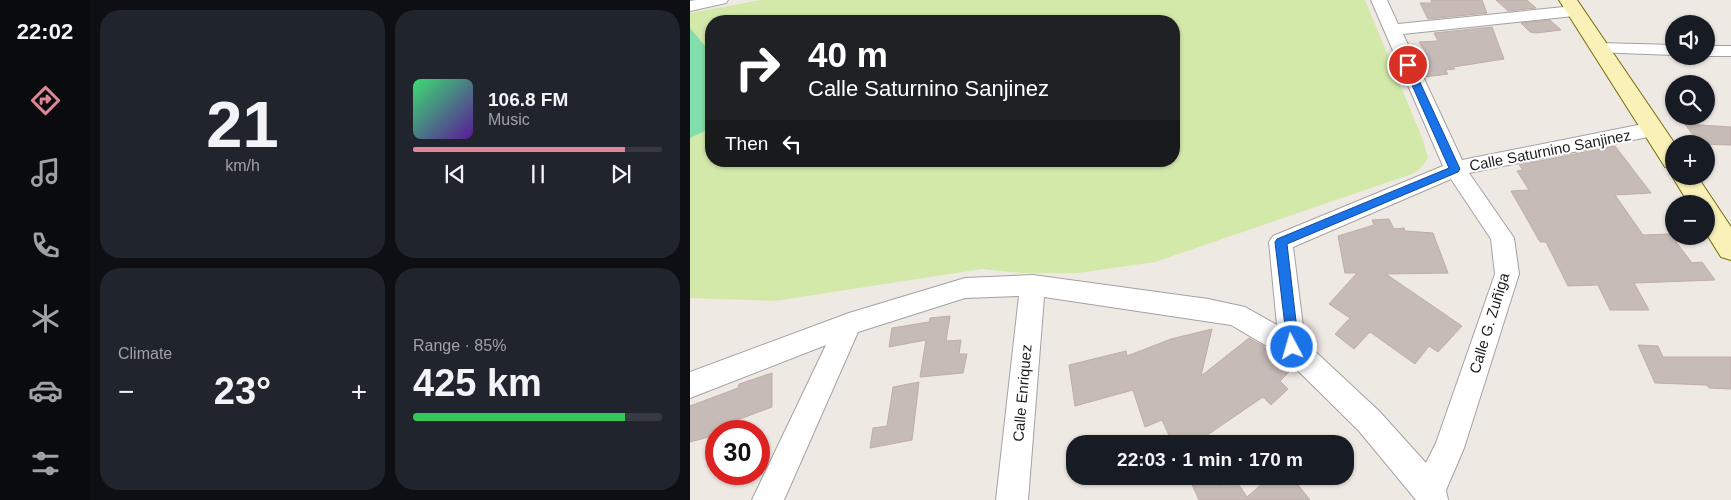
<!DOCTYPE html>
<html lang="en">
<head>
<meta charset="utf-8">
<style>
  :root { --surface:#171b24; --page:#20242c; --text:#f1f3f6; --muted:#9ea1a6; --line:#363941; --accent:#df8697 }
  body { margin:0; font-family:Arial,sans-serif; background:var(--page); color:var(--text); height:100vh; display:flex; flex-direction:column; font-size:19px; white-space:nowrap }
  * { box-sizing:border-box; margin:0 }
  p { font-size:16px; color:var(--muted) }
  .icon { flex:none; width:28px; height:28px; fill:none; stroke:currentColor; stroke-width:2; stroke-linecap:round; stroke-linejoin:round }
  .map { position:relative; flex:1; overflow:hidden }
  .panel { display:flex; flex-direction:column; gap:10px; padding:10px; background:#0d0f14; width:600px }
  .panel>* { flex:none }
  .banner { position:absolute; left:15px; top:15px; width:475px; height:152px; border-radius:20px; box-shadow:0 1px 4px #0004; background:#202124; color:#fff; overflow:hidden }
  .tools { position:absolute; left:975px; top:15px; display:grid; gap:10px }
  .tools a { display:grid; place-items:center; width:50px; height:50px; border-radius:50%; background:var(--surface); box-shadow:0 1px 4px #0004; font-size:25px }
  .speed { position:absolute; left:15px; top:420px; display:flex; gap:10px; font-size:25px; font-weight:700; text-align:center }
  .speed>* { display:grid; place-content:center; width:65px; height:65px; border-radius:50%; background:var(--surface); box-shadow:0 1px 4px #0004; line-height:1 }
  .speed .limit { border:8px solid #d22; background:#fff; color:#111 }
  .pin { position:absolute; display:grid; place-items:center; width:42px; height:42px; color:#fff; margin:-21px; border:2px solid #fff; border-radius:50%; box-shadow:0 1px 5px #0007 }
  .me { position:absolute; width:55px; margin:-28px; rotate:354deg; stroke-linejoin:round; filter:drop-shadow(0 0 4px #0008) }
  .turn { display:flex; align-items:center; gap:18px; height:105px; padding:0 20px; font-size:22px }
  .turn .icon { width:65px; height:65px; stroke-width:2.5 }
  .turn b { display:block; font-size:35px; line-height:42px }
  .then { display:flex; align-items:center; height:48px; padding:0 20px; background:#0003; gap:10px; font-size:19px }
  .big { font-size:38px; font-weight:600; line-height:1.1 }
  .panel .widget { flex:1; display:flex; flex-direction:column; justify-content:center; gap:8px; min-width:0; padding:0 18px; border-radius:20px; background:var(--page) }
  .panel .dial { align-items:center; gap:0 }
  .dial b { font-size:65px; line-height:1 }
  .song { display:flex; align-items:center; gap:15px }
  .cover { width:60px; height:60px; border-radius:8px; background:linear-gradient(135deg,hsl(140 70% 55%),hsl(270 70% 35%)) }
  .played { height:5px; border-radius:2px; background:linear-gradient(90deg,var(--accent) 85%,var(--line) 85%) }
  .keys { display:flex; justify-content:space-around; direction:ltr }
  .heat { display:flex; justify-content:space-between; align-items:center; font-size:28px; direction:ltr }
  .charge { height:8px; border-radius:4px; background:linear-gradient(90deg,#34c759 85%,var(--line) 0) }
  .panel .tiles { flex:1; display:grid; gap:10px; grid-template-columns:repeat(2,1fr) }
  .trip { position:absolute; left:376px; top:435px; width:288px; height:50px; border-radius:20px; background:var(--surface); box-shadow:0 1px 4px #0004; font-weight:600; line-height:50px; text-align:center }
  main { display:flex; flex:1; min-height:0 }
  .menu { display:flex; flex-direction:column; width:90px; justify-content:space-around; align-items:center; background:#090b0e; color:var(--muted) }
  .menu .icon { width:35px; height:35px }
  .menu .selected { color:var(--accent) }
  .menu b { font-size:22px; color:var(--text) }
  .map>svg:first-child { display:block }
  .grass { fill:#d3e9aa; fill-rule:evenodd }
  .pitch { fill:#82deab }
  .building { fill:#c6bbb7; stroke:#c0ada6 }
  .lines { fill:none; stroke-linecap:round; stroke-linejoin:round }
  .street-casing { stroke:#a2a2a2; stroke-width:2 }
  .secondary-casing { stroke:#746e05; stroke-width:2 }
  .street { fill:#fff; fill-rule:evenodd }
  .secondary { fill:#f9f1b8; fill-rule:evenodd }
  .route { fill:#1a73e8; stroke:#114b97 }
  .labels { text-anchor:middle; dominant-baseline:central; stroke-width:4; stroke-linejoin:round; paint-order:stroke }
  .street-label { font-size:15px; fill:#1e1e1e; stroke:#fff }
</style>
</head>
<body>
<main>
<nav class="menu">
<b>22:02</b>
<svg class="icon selected" aria-label="directions" viewBox="0 0 24 24"><path d="M12 3l9 9-9 9-9-9zM9 14v-3h6M13 9l2 2-2 2"/></svg>
<svg class="icon" aria-label="music" viewBox="0 0 24 24"><path d="M9 18V5l10-2v13"/><circle cx="6" cy="18" r="3"/><circle cx="16" cy="16" r="3"/></svg>
<svg class="icon" aria-label="phone" viewBox="0 0 24 24"><path d="M5 4h4l2 5-3 2q2 4 5 5l2-3 5 2v4C11 20 4 13 5 4z"/></svg>
<svg class="icon" aria-label="climate" viewBox="0 0 24 24"><path d="M12 3v18M4 7l16 10M4 17L20 7"/></svg>
<svg class="icon" aria-label="car" viewBox="0 0 24 24"><path d="M5 17H2v-5l4-1 3-4h7l3 4 3 1v5h-3M9 17h6M6 11h13"/><circle cx="7" cy="17" r="2"/><circle cx="17" cy="17" r="2"/></svg>
<svg class="icon" aria-label="filters" viewBox="0 0 24 24"><path d="M4 7h16M4 17h16"/><circle cx="9" cy="7" r="2"/><circle cx="15" cy="17" r="2"/></svg>
</nav>
<section class="panel">
<div class="tiles">
<div class="widget dial"><b>21</b><p>km/h</p></div>
<div class="widget">
<div class="song"><i class="cover"></i><div><b>106.8 FM</b><p>Music</p></div></div>
<div class="played"></div>
<div class="keys"><svg class="icon" aria-label="previous" viewBox="0 0 24 24"><path d="M18 5L8 12l10 7zM5 5v14"/></svg><svg class="icon" aria-label="pause" viewBox="0 0 24 24"><path d="M8 5v14M16 5v14"/></svg><svg class="icon" aria-label="next" viewBox="0 0 24 24"><path d="M6 5l10 7-10 7zM19 5v14"/></svg></div>
</div>
<div class="widget"><p>Climate</p>
<div class="heat"><a>−</a><b class="big">23°</b><a>+</a></div>
</div>
<div class="widget"><p>Range · 85%</p><b class="big">425 km</b><div class="charge"></div></div>
</div>
</section>
<div class="map">
<svg width="1041" height="500" viewBox="0 0 1041 500">
  <rect width="100%" height="100%" fill="#efe9e4"/>
  <path class="grass" d="M71,0H675L733,140L738,158L729,170L722,174L465,262L388,273H330L292,269L85,301L0,298V13ZM21,21H484V161H21Z"/>
  <path class="pitch" d="M0,28L21,53V128L0,138Z"/>
  <path class="building" d="M741,0H792L797,13L738,19L730,3H742Z
    M806,0H837L846,8L818,11Z
    M860,20L871,30L846,33L840,32L831,23Z
    M802,27L814,59L763,67L765,69L755,70L758,74L735,77L725,55L737,54L729,42L748,41L744,33Z
    M995,124L1041,127V145L1009,144Z
    M925,146L961,193L925,195L953,235L980,234L1002,263L1012,262L1025,280L944,283L959,310H920L908,285L878,286L856,242H850L821,191L839,190L827,171L833,170L829,165Z
    M699,219L704,229L714,228L715,231L743,233L758,273L696,274L772,326L748,352L739,346L725,364L680,332L664,349L645,334L660,318L639,304L667,273H655L648,236L684,225L682,220Z
    M260,316L256,341L271,340L269,354H277L273,373L230,377L236,340L199,347L202,328L239,322L240,318Z
    M522,329L511,376L559,338L573,346L599,372L590,381L598,389L581,405L573,397L510,440L511,444H483L472,420L455,427L443,390L385,406L379,365L436,351L437,356L481,339Z
    M948,345L968,346L973,357H1041V389L1019,388L1017,385L965,383Z
    M82,373V407L42,422V431H26V435L0,442V406L48,388L49,384Z
    M229,382L222,440L180,448L183,428L197,426L203,387Z
    M498,476H525L529,486L543,476L557,497L581,476H601L620,500H509Z"/>
  <g class="lines">
    <g class="street-casing">
      <path id="street" d="M6,0H38L36,3L0,11V1Z
        M681,0H697L708,24L884,6L890,8L892,11L890,14L884,16L713,34L772,160L963,122L970,124L973,129L970,134L963,136L779,173L824,238L829,274L774,448L756,490L758,500H726L669,431L592,355L541,325L354,297L338,500H306L329,296L275,298L168,332L94,500H62L136,345L0,398V372L159,313L275,278L343,275L518,299L555,307L587,325L579,242L583,236L753,166ZM761,179L801,239L805,274L746,443L736,463L689,411L615,342L603,247Z
        M910,43L984,45V55L904,52L901,48L904,44Z
        M1016,46H1041V56H1016Z"/>
    </g>
    <g class="secondary-casing">
      <path id="secondary" d="M869,0H887L985,144L984,169L975,167Z
        M984,172V176H1007L1041,227V260L1031,257L1016,233V204H999L982,176Z"/>
    </g>
    <use href="#street" class="street"/>
    <use href="#secondary" class="secondary"/>
  </g>
  <path class="route" d="M715,63L722,65L770,169L768,172L597,244L609,347L607,351L602,352L598,351L585,242L587,239L759,168L713,65Z"/>
  <g class="labels">
    <g class="street-label">
      <text transform="translate(860 150) rotate(-11)">Calle Saturnino Sanjinez</text>
      <text transform="translate(799 323) rotate(-73)">Calle G. Zuñiga</text>
      <text transform="translate(332 393) rotate(-85)">Calle Enriquez</text>
    </g>
  </g>
</svg>
<div class="tools">
<a><svg class="icon" aria-label="sound" viewBox="0 0 24 24"><path d="M4 9h4l5-4v14l-5-4H4zM17 9q2 3 0 6"/></svg></a>
<a><svg class="icon" aria-label="search" viewBox="0 0 24 24"><circle cx="10" cy="10" r="6"/><path d="M15 15l6 6"/></svg></a>
<a>+</a>
<a>−</a>
</div>
<div class="speed"><div class="limit">30</div></div>
<div class="pin" style="left:718px;top:65px;background:#d93025"><svg class="icon" aria-label="arrive" viewBox="0 0 24 24"><path d="M6 21V4h12l-3 4 3 4H6"/></svg></div>
<svg class="me" style="left:602px;top:347px" viewBox="-20 -20 40 40"><circle r="17" fill="#1a73e8" stroke="#fff" stroke-width="3"/><path d="M0-11L8 9 0 5-8 9z" fill="#fff"/></svg>
<div class="trip">22:03 · 1 min · 170 m</div>
<div class="banner">
<div class="turn"><svg class="icon" aria-label="right" viewBox="0 0 24 24"><path d="M7 20v-9h11M14 6l5 5-5 5"/></svg><div><b>40 m</b>Calle Saturnino Sanjinez</div></div>
<div class="then">Then<svg class="icon" aria-label="left" viewBox="0 0 24 24"><path d="M17 20v-9H6M10 6l-5 5 5 5"/></svg></div>
</div>
</div>
</main>
</body>
</html>
